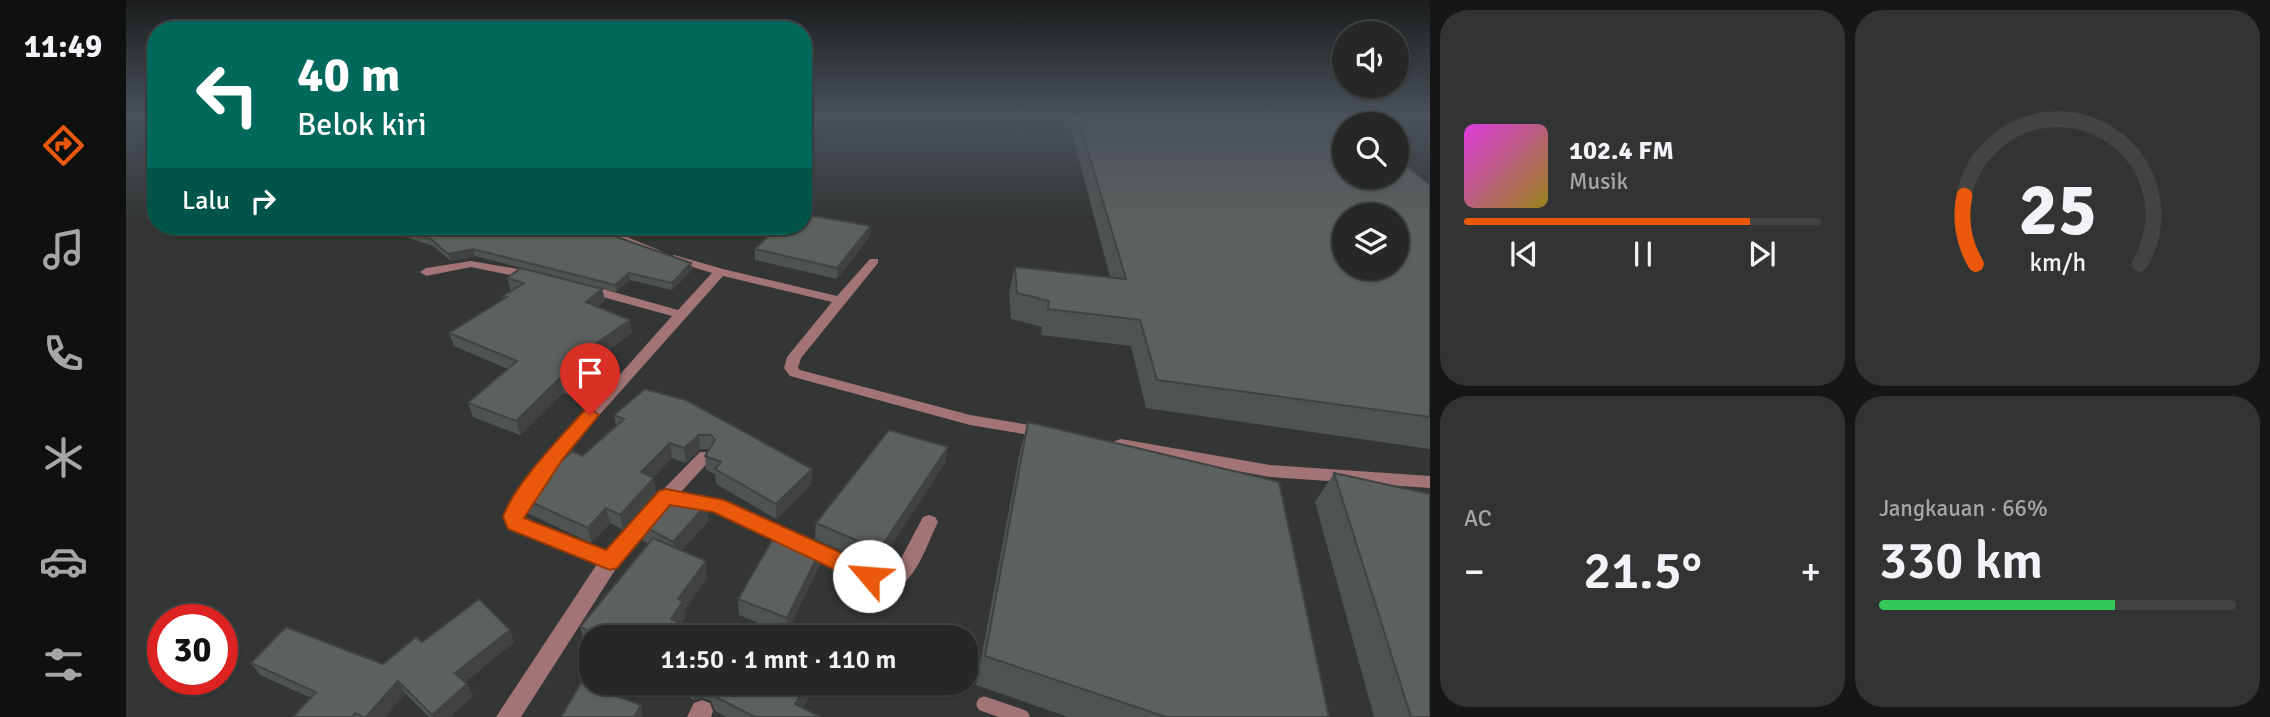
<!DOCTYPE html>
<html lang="id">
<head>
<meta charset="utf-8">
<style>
  :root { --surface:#262827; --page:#323433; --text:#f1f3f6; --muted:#a4a6a7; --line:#424444; --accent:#ea580c }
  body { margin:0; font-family:Signika,sans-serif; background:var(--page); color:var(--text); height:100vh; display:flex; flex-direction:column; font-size:26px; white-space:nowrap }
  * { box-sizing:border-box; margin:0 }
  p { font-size:23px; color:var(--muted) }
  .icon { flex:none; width:38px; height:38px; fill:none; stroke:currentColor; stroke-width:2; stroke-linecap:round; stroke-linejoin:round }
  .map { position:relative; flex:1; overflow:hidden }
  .drawer { display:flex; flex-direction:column; gap:10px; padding:10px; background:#151615; width:840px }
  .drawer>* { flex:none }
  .hud { position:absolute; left:21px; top:21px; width:665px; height:214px; border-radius:28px; box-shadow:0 2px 5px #0004,0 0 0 2px var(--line); background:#00695c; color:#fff; overflow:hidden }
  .buttons { position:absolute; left:1206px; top:21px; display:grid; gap:14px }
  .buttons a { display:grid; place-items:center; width:77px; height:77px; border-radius:50%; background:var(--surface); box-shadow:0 2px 5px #0004,0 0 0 2px var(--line); font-size:35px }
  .speed { position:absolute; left:21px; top:604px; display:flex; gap:14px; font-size:35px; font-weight:700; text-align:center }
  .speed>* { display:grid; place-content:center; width:91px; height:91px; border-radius:50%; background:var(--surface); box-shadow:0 2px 5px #0004,0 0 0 2px var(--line); line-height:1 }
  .speed .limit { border:10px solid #d22; background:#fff; color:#111 }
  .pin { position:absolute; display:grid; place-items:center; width:60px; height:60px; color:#fff; margin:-72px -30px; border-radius:50% 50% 50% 0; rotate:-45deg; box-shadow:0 0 7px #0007 }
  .pin .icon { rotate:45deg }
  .me { position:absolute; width:77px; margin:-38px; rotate:297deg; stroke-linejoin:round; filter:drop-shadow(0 0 5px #0008) }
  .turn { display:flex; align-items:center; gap:24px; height:147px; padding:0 35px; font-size:32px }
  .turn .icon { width:91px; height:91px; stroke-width:2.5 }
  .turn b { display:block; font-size:49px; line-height:60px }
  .then { display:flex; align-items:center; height:66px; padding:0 35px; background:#0003; gap:14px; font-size:26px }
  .big { font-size:52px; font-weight:600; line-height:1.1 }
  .drawer .widget { flex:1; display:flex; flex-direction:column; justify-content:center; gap:10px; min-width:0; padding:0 24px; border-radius:28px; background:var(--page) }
  .drawer .dial { align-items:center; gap:0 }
  .dial svg { height:182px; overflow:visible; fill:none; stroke:var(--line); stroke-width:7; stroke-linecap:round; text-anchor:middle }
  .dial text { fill:var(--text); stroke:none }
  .song { display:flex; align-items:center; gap:21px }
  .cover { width:84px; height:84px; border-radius:10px; background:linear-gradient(135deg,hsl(300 70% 55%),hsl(50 70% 35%)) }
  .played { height:7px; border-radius:4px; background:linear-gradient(90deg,var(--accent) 80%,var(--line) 80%) }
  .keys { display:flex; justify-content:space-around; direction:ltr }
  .heat { display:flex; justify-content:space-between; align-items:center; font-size:38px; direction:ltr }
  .charge { height:10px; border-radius:5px; background:linear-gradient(90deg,#34c759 66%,var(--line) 0) }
  .drawer .tiles { flex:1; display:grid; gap:10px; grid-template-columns:repeat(2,1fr) }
  .trip { position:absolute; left:453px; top:625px; width:399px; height:70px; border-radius:28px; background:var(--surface); box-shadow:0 2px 5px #0004,0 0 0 2px var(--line); font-weight:600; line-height:70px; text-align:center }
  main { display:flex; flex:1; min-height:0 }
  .menu { display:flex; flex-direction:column; width:126px; justify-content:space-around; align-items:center; background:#0f1010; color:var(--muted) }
  .menu .icon { width:49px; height:49px }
  .menu .selected { color:var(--accent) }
  .menu b { font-size:32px; color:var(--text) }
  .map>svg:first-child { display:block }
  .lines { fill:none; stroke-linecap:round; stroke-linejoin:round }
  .lane { stroke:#a27476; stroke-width:15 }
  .street { fill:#a27476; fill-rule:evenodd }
  .wall { fill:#4f5351 }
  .shaded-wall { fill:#404342 }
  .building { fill:#5c605e; stroke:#404342; stroke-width:2; fill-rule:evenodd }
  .route { fill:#ea580c; stroke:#983908; stroke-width:2 }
</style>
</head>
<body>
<main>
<nav class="menu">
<b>11:49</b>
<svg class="icon selected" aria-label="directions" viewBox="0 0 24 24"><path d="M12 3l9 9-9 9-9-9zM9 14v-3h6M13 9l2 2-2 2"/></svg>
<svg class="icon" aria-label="music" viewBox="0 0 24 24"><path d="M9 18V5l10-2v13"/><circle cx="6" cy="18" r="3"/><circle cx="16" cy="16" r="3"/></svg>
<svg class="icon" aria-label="phone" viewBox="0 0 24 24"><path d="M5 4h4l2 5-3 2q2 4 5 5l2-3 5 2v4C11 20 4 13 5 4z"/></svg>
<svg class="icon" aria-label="climate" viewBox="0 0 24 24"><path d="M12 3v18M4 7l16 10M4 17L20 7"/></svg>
<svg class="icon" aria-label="car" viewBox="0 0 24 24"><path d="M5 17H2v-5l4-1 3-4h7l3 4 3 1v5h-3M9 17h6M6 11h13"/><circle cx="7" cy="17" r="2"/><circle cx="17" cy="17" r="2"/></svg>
<svg class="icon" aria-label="filters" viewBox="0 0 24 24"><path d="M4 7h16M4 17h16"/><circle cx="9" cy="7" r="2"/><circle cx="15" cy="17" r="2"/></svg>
</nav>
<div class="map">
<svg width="1304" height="717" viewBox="0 0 1304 717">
  <rect width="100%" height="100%" fill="#333634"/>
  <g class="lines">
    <path class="lane" d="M858,704L896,717"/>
    <path class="street" d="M460,226H474L535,251L533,253H525L461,228Z
      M548,255L597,269L711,296L744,259H752V263L675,358L672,368L674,370L844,415L922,428L924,432L922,436L916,437L844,425L664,376L658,368L661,357L706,302L597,276L468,421L419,483L396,517L481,552L517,510L574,452H586L588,456L529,520L491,567L395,717H370L471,564L391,532L383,528L378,517L384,505L432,444L546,316L455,291L453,288L459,284L552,310L586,273L544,260L542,258Z
      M345,261L409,272L415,276L409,280L345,267L300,276L294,272L300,268Z
      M995,439L1144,465L1304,476V488L1144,477L989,449L987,445L989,441Z
      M562,493L596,500L761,574L772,564L797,517L803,515L809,517L812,522C800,546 790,583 763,592L587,511L556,505L553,500L556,495Z
      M576,700L584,703L587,711L585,717H561L568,703Z"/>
  </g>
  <path class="wall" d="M942,118H1223L1304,185V449L1020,408L1005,346L915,335L916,327L885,319L883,292L889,267L984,277Z
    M745,226L744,236L711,279L629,260V249Z
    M275,230L491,237L565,263L566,270L546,290L504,280L490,292L349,256L325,261L307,246L277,236Z
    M381,278L476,289L479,301L472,307L506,333L462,365L480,370L482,384L464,402L437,393L394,435L347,417L342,403L382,369L328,346L323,333L378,299L377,296L385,291Z
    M519,389L686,469L685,484L650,519L590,484L589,474L580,470L579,456L583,449H574L560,463L546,458L527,478L530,493L497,530L484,523L465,543L401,513L396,498L456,456L490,426L488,415Z
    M902,422L1203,717H942L850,685L894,451Z
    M822,447L819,463L751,567L689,539L690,523Z
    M1208,473L1304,717H1248L1189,502Z
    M583,520L555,551L581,578L558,611L559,617L555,624L581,637H466V646L459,643L454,627L523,544L517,541L514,524Z
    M696,547L695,563L660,634L613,615L612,599Z
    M388,642L339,682L341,684L347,696L324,717H303L279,693L259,717H167L185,698L134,675L125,663L257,664Z
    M542,682H691L676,708L692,717H600L589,711L585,701L577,698L568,700L543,687Z"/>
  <path class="shaded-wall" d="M745,226L744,236L711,279V268Z
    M347,249L349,256L325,261L322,254Z
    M565,263L566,270L546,290V283Z
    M503,273L504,280L490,292L489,285Z
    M476,289L479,301L462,315L460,302Z
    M504,320L506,333L449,373L446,360Z
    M480,370L482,384L464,402L461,388Z
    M433,379L437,393L394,435L390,421Z
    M573,435L574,449L560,463L558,448Z
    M544,443L546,458L518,487L515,472Z
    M822,447L819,463L751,567L753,550Z
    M686,469L685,484L650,519V504Z
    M528,478L530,493L497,530L494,515Z
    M581,504L583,520L549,558L547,542Z
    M480,508L484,523L465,543L462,528Z
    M696,547L695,563L660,634L661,618Z
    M580,561L581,578L558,611L559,617L547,635L545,619L552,599Z
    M384,630L388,642L335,685L329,673Z
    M498,630L500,637H493Z
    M272,681L279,693L259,717H240Z
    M572,682H575L577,698L568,700L566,684Z
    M682,682H691L670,717L669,704Z
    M341,684L347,696L324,717H307L306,715Z
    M515,705L517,717H508Z"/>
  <path class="building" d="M952,118H1223L1231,124H1218V177H1270V157L1304,185V417L1031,380L1014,320L922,309L923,301L891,293L889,267L1000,279ZM1218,215H1270V268H1218Z
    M677,214L745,226L711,268L629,249L652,226H677Z
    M283,226H467L491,237L565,263L546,283L503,273L489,285L347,249L322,254L305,239L275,230Z
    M395,268L476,289L460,302L504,320L446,360L480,370L461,388L433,379L390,421L342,403L391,361L323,333L381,297L377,296L398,283L381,278Z
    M519,389L560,400L686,469L650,504L589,469L595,462L579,456L589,440L585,435H573L558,448L544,443L515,472L528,478L494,515L480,508L462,528L396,498L446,451L456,456L498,419L488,415Z
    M902,422L1153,482L1203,717H1040L859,656Z
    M763,430L822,447L753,550L690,523Z
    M1208,473L1304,494V717H1285Z
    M543,491L560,494L581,504L547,542L514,524Z
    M651,532L696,547L661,618L612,599Z
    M527,538L580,561L552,599L557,601L545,619L581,637H514L498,630L493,637H475L454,627Z
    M353,599L384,630L329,673L341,684L306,715L272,681L240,717H237L229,713L226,717H167L190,692L125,663L160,627L257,664L290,637L296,642Z
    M577,682H682L669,704L693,716L692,717H629L588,696L583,685Z
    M455,683L515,705L508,717H435Z"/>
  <linearGradient id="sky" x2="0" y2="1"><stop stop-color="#1c1e1d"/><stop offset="0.54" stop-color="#4a525c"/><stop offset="1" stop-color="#4a525c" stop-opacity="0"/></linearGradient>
  <rect width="1304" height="218" fill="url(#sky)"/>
  <path class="route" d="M464,409L473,415L436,460L398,518L480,550L533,491L540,489L598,500L751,569L754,576L751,582L743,585L735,582L587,512L544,505L491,568L484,570L382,529L377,517C389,483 434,438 458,411Z"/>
</svg>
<div class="buttons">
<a><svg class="icon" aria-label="sound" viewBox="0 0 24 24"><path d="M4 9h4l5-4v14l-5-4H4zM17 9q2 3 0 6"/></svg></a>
<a><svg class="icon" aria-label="search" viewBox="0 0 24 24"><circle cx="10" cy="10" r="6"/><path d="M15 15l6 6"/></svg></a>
<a><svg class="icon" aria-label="layers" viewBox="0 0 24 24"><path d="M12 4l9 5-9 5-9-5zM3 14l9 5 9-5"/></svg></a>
</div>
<div class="speed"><div class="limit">30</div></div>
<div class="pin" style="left:464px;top:415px;background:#d93025"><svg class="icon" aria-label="arrive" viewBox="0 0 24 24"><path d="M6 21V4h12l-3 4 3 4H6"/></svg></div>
<svg class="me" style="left:743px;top:576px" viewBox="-20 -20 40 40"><circle r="19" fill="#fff"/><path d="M0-13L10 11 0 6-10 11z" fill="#ea580c"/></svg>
<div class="trip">11:50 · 1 mnt · 110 m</div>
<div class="hud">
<div class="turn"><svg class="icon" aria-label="left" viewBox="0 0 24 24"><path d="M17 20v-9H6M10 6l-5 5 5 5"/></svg><div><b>40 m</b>Belok kiri</div></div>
<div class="then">Lalu<svg class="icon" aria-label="right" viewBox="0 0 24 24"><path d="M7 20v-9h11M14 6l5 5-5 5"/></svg></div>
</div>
</div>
<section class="drawer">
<div class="tiles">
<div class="widget">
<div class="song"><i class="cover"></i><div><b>102.4 FM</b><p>Musik</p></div></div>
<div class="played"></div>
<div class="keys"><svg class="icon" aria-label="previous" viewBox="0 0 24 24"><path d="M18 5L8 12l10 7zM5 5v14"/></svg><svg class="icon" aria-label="pause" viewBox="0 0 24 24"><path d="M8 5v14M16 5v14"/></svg><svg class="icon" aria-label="next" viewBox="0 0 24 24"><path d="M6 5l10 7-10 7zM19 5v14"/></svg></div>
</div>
<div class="widget dial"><svg viewBox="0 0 100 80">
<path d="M14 69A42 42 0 1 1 86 69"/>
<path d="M14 69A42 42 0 0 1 9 39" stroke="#ea580c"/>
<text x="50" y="56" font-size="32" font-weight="700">25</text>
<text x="50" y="72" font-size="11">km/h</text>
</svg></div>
<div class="widget"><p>AC</p>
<div class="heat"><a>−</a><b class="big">21.5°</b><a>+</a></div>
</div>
<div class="widget"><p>Jangkauan · 66%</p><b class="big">330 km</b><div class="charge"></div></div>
</div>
</section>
</main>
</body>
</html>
